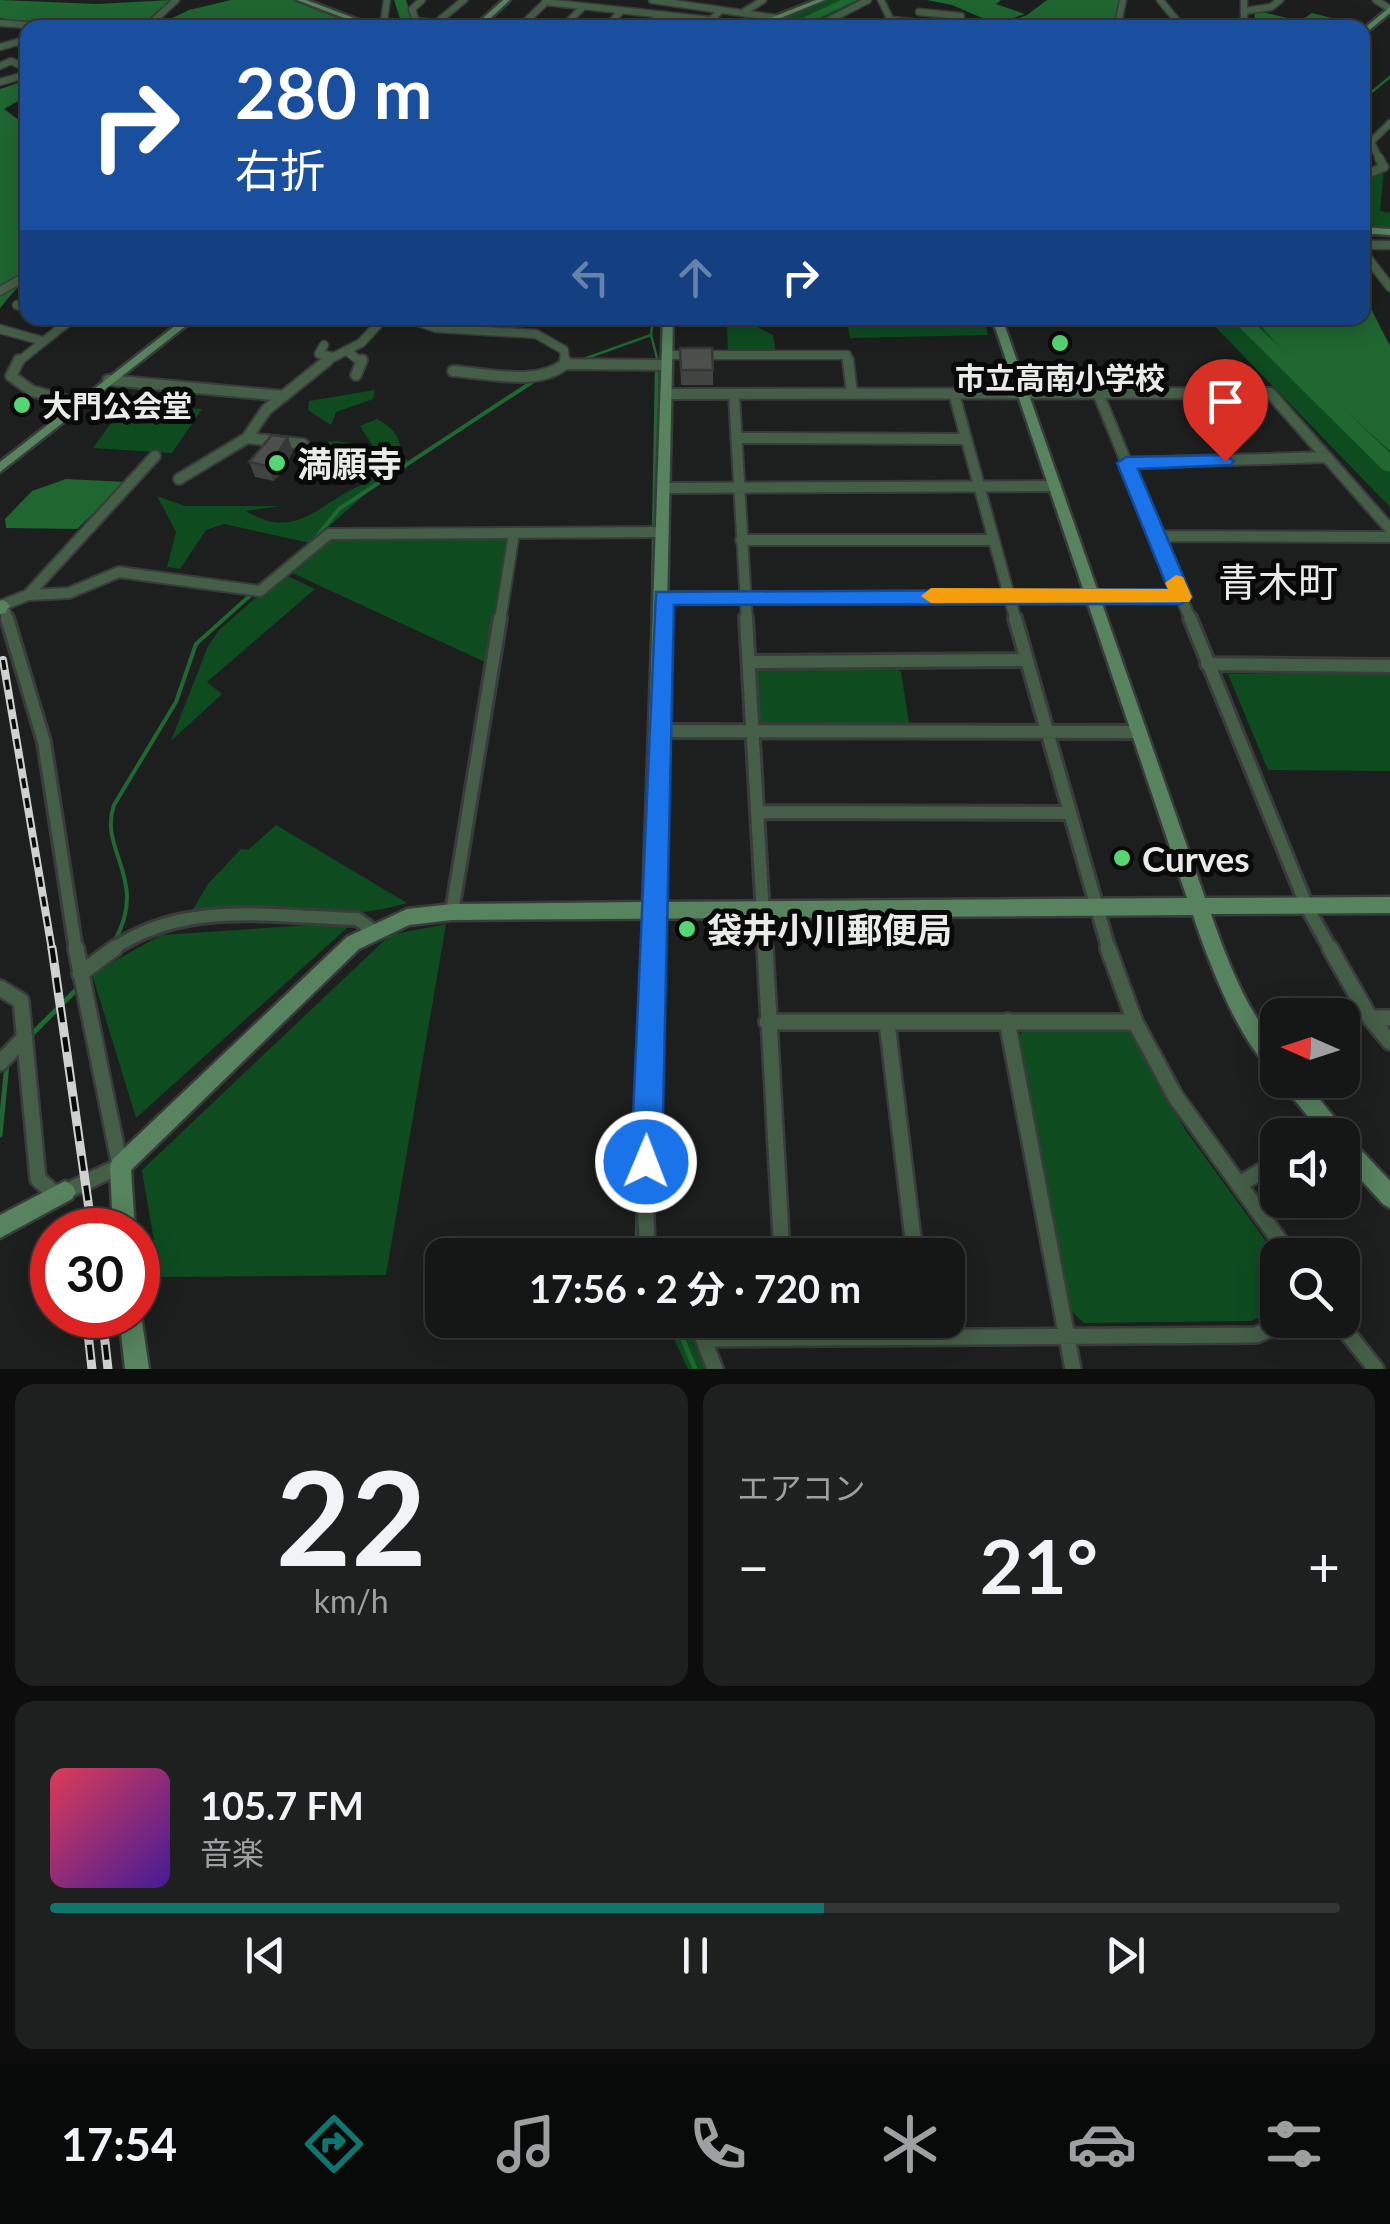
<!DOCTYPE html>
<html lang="ja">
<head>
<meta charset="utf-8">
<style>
  :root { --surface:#151716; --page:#1e201f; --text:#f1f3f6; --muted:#9d9fa1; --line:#343635; --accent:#0f766e }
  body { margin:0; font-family:Lato,"Noto Sans JP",sans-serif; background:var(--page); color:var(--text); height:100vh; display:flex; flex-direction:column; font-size:38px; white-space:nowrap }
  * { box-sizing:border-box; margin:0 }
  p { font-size:32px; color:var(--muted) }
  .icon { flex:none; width:55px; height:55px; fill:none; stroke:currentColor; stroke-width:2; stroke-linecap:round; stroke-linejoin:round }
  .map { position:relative; height:1369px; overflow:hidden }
  .sheet { display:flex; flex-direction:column; gap:15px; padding:15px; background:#0c0d0c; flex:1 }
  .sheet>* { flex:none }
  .guide { position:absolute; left:20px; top:20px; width:1350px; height:305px; border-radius:20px; box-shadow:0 5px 25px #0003,0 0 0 2px var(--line); background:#1a4fa0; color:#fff; overflow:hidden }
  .needle { width:65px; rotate:273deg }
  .tools { position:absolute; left:1260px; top:998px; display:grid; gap:20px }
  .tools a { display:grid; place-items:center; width:100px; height:100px; border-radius:20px; background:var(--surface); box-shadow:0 5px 25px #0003,0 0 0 2px var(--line); font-size:50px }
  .speed { position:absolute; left:30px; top:1208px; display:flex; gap:20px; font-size:50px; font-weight:700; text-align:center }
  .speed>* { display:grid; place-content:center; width:130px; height:130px; border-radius:50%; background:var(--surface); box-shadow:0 5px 25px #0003,0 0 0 2px var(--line); line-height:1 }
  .speed .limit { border:15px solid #d22; background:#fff; color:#111 }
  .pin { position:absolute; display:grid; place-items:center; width:85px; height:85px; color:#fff; margin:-102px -42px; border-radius:50% 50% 50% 0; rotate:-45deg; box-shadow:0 0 10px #0007 }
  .pin .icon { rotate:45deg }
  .me { position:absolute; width:110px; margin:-55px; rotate:1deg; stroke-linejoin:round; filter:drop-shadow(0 0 8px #0008) }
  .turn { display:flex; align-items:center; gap:35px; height:210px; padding:0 50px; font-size:45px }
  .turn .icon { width:130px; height:130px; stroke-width:2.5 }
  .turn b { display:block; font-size:70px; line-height:85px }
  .lanes { display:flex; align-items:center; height:95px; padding:0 50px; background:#0003; justify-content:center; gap:50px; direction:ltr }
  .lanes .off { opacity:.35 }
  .big { font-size:75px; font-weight:700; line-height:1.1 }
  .sheet .widget { flex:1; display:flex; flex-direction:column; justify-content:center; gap:15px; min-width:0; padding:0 35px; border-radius:20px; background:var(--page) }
  .sheet .dial { align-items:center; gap:0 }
  .dial b { font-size:130px; line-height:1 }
  .song { display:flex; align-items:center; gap:30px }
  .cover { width:120px; height:120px; border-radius:15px; background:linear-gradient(135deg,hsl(350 70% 55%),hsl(260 70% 35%)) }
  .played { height:10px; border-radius:5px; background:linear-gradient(90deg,var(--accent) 60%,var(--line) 60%) }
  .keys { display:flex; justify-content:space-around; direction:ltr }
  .heat { display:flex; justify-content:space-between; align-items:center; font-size:55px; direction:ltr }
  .sheet .tiles { flex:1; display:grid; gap:15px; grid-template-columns:1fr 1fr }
  .widget:last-child { grid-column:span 2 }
  .trip { position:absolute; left:425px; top:1238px; width:540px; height:100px; border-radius:20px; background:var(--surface); box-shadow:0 5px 25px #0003,0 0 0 2px var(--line); font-weight:700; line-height:100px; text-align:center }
  .menu { display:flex; height:160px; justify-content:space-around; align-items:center; background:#080909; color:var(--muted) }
  .menu .icon { width:70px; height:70px }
  .menu .on { color:var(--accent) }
  .menu b { font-size:45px; color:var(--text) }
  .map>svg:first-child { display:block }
  .green { fill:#0e4c20 }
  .forest { fill:#1f6631 }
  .water { fill:#206732 }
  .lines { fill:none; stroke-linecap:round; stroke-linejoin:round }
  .stream-far2 { stroke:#206732; stroke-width:2.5 }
  .stream-far1 { stroke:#206732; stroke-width:4 }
  .stream { stroke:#206732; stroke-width:5 }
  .river { fill:#206732; fill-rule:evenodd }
  .street-far4-casing { stroke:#393c3a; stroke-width:9 }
  .street-far3-casing { stroke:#393c3a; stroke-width:11 }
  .street-far2-casing { stroke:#393c3a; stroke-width:14 }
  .street-far1-casing { stroke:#393c3a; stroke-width:18 }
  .street-casing { stroke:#393c3a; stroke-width:20 }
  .secondary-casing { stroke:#393c3a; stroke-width:5 }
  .street-far4 { stroke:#445e47; stroke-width:6 }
  .street-far3 { stroke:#445e47; stroke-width:8 }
  .street-far2 { stroke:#445e47; stroke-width:10 }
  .street-far1 { stroke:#445e47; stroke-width:12 }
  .street { stroke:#445e47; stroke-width:15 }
  .secondary { fill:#57835e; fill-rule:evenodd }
  .rail-far1-casing { stroke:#ced1cf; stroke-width:8 }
  .rail-casing { stroke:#ced1cf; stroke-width:9 }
  .rail-far1 { stroke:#080908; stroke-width:4; stroke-dasharray:10; stroke-linecap:butt }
  .rail { stroke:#080908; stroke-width:5; stroke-dasharray:15; stroke-linecap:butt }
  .wall { fill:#414542 }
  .shaded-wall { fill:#353836 }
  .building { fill:#4c504d; stroke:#353836; stroke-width:2.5 }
  .route { fill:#1a73e8; stroke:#114b97; stroke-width:2.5 }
  .slow { fill:#f59e0b }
  .poi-dot { fill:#53d673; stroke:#080908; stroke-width:4 }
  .labels { text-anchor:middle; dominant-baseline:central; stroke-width:10; stroke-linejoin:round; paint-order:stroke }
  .far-poi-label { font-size:30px; font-weight:bold; fill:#e9ebe9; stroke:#080908 }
  .poi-label { font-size:35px; font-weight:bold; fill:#e9ebe9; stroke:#080908; text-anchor:start }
  .quarter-label { font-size:40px; fill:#e9ebe9; stroke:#080908 }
</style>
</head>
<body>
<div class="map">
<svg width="1390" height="1369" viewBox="0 0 1390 1369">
  <rect width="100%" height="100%" fill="#1c1f1d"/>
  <path class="green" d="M823,0H864L809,27L754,28Z
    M1384,167L1380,211L1390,213V227L1363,225L1362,176Z
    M741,318L773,335L776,355H728L727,322Z
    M846,318H983L988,335L850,338Z
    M1207,318H1252L1390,451V507Z
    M375,390L373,399L336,412L331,425L308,410L309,401Z
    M125,404L202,409L172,453L93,448Z
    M377,419C392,427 402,437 400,455L410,462L405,470L379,482L310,543L224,524L206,530L180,569L167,567L176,532L157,496L185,506H281L246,511C298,543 321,500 366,483L378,454L360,426Z
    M337,441L355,444L356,452L342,471L312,481L302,476L327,442Z
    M329,534L513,538L485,662L288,571Z
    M283,574L315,589L207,682L222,694L171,741L208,646L220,629Z
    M763,667L895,668L901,672L909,723L904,727H766L759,720L757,672Z
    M1228,674H1390V771L1268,770Z
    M276,825L407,903C340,923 262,913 192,911L208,884L241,849L248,850Z
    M325,924L348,927L136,1118L92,974L161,935Z
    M446,924L386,1275L160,1277L142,1170L390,935Z
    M1024,1029L1129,1031L1186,1131L1277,1256V1310L1251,1321L1084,1323L1071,1311L1018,1038Z
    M665,1320H694L705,1369H688Z"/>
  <path class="forest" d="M0,0L97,4L170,0L141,26L3,22L6,19L0,18Z
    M231,0H297L378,28H151L189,10Z
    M927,0H1001L996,4L1025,14L996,24L952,5Z
    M1047,0H1120L1113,27L996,26L1027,15Z
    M1254,10L1300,21L1312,13L1364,26L1256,27Z
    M0,137H28L27,286L17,288L0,308Z
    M1363,293L1390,346V451L1296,366L1254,318H1362Z
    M66,479L126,482L77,529L6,528L5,519L32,491Z"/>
  <path class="water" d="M27,80V96L4,109L27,126V137H0V89Z"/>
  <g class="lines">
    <path class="stream-far2" d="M1362,100L1390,77
      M653,318L651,335L658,362
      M1313,318L1335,351L1350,362
      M581,360L651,335"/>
    <path class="stream-far1" d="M1347,360L1390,392
      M314,540L339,509L535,380
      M652,637L657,360
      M644,916V950
      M114,942C150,879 98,851 114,805L176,702L196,644L254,592"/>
    <path class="stream" d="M644,948V952
      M31,1035L77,989
      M0,1135L7,1064
      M637,1255L642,1041
      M675,1320L695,1369"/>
    <path class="river" d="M394,0H406L415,28H403Z
      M841,0H857L798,28H781Z
      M1230,318H1249L1390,453V472L1383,470Z"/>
    <g class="street-far4-casing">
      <path id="street-far4" d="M422,0L412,9L416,21L476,27
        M652,0L776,18L808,28
        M881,0L894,27
        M1160,0L1183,28
        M1244,0V28
        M1376,0L1390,9
        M545,2L711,20L721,10
        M1245,11L1271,7L1280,0
        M919,12L961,16L943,25
        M742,13L763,0
        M893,20L948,26
        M0,23L67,28
        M436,23L464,0
        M373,26L384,20L387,0
        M146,28L176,0
        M519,28L548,0
        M562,28L583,7
        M606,28L621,11
        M648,28L659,15
        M814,28L868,0
        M1117,28L1123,0
        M0,47L28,39
        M0,66L11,61L28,69
        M0,82L28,74
        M1380,160L1371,142L1390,123"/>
    </g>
    <g class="street-far3-casing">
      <path id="street-far3" d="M1362,176L1384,167L1379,158
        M1390,245H1366L1367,257L1390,287
        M0,291L28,275
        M17,305L28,307
        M407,318L436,328L536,334L564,350L565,362
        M0,329L43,341
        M324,345L319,354L334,357
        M347,351L361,362
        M666,355H847L848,362
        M18,362L73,318
        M324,362L361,343L384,318"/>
    </g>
    <g class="street-far2-casing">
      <path id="street-far2" d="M19,360L11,376L32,391L80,404
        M565,360V364
        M848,360L852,394
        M453,371C487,373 536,387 565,364L667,365
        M356,375L362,360
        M108,380L284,396
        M1098,393L1191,621
        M665,394L1270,393L1390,529
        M954,394L1016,621
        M734,395L747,621
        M247,438L303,444
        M736,438L966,439
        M1126,463L1327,457
        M179,479L247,438L266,410L328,360
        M665,488L1056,486
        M1157,536L1390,537
        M741,540H993
        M28,595L155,456
        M664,597H1181
        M8,621L3,605L28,595L69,593L119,572L260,591L329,534L664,532
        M500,621L514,533"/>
    </g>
    <g class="street-far1-casing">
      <path id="street-far1" d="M7,618L44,742L76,950
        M746,618L765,950
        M1015,618L1109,950
        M1190,618L1308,909L1331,950
        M749,662L1026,660
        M1207,664L1390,666
        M659,731L1139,732
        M758,812L1068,813
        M452,912L500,618
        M112,950C183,899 275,917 357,919L374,931
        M651,950L652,911"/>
    </g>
    <g class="street-casing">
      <path id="street" d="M651,948L646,1220L647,1242L657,1255
        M765,948L782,1255
        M1108,948L1135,1022L1175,1096L1290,1255
        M1330,948L1370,1018L1390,1042
        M80,974L115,948
        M0,988L21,1001L38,1179L53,1192H65L120,1166L76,948
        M1370,1018H1390
        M1007,1021L1073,1369
        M767,1022H1135
        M887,1023L915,1255
        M0,1063L25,1037
        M1240,1184L1278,1161
        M696,1320L715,1369
        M786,1320L787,1336
        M1337,1320L1376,1369
        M707,1339L1256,1335L1291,1320"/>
    </g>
    <g class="secondary-casing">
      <path id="secondary" d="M297,0H306L381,28H370Z
        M503,0H510L480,28H472Z
        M816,0H825L756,28H745Z
        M1390,7V13L1362,36V30Z
        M1362,227L1390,229V235L1362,233Z
        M185,318H196L0,472V462Z
        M663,318H673L661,902L1187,898L992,318H1002L1205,898L1390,897V913L1211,914C1227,960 1246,1010 1278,1047V1073C1243,1056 1205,952 1193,915L452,920L409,925L359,949L131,1170L135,1230H113L110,1166L113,1159L347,937L407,909L452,904L643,902Z
        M3,600L10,605L5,613L0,614V601Z
        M1281,1080H1304L1343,1128L1346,1134L1390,1181V1208L1383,1204L1342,1159V1135H1323L1284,1087Z
        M65,1181L72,1185L76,1192L72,1199L0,1238V1215Z
        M138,1307L141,1315L149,1369H125L119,1315H138Z"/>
    </g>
    <use href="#street-far4" class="street-far4"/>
    <use href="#street-far3" class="street-far3"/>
    <use href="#street-far2" class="street-far2"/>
    <use href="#street-far1" class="street-far1"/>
    <use href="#street" class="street"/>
    <use href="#secondary" class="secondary"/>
    <g class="rail-far1-casing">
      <path id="rail-far1" d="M3,660L52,950"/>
    </g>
    <g class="rail-casing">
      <path id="rail" d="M52,948L92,1230
        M86,1315L92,1369
        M102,1315L108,1369"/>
    </g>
    <use href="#rail-far1" class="rail-far1"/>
    <use href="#rail" class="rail"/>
  </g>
  <path class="wall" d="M680,348L713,370V385H681Z
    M293,452L280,474L274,481L255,477L249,462Z"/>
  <path class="shaded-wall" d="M288,437L293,452L280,474L274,481L267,466Z"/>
  <path class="building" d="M680,348H712L713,370H681Z
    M272,435L288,437L274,459L267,466L249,462Z"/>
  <path class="route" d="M1225,455L1234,461L1231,465L1138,469L1192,597L1181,604L674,605L662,1162L657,1173L646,1177L635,1173L631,1162L656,592L1168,589L1117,463L1126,457Z"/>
  <path class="slow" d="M1176,575L1183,577L1192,597L1189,602L931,603L921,596L931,588L1168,589L1165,583Z"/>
  <g class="poi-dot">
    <circle cx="1060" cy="343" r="10"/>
    <circle cx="22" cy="405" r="10"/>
    <circle cx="277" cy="463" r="10"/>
    <circle cx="1122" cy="858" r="10"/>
    <circle cx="687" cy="929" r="10"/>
  </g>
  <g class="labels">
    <g class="far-poi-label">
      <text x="1060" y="377">市立高南小学校</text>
      <text x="42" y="405" text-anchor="start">大門公会堂</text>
    </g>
    <g class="poi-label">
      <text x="297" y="463">満願寺</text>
      <text x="1142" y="858">Curves</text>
      <text x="707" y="929">袋井小川郵便局</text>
    </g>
    <g class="quarter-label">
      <text x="1278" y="582">青木町</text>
    </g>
  </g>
</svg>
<div class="tools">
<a><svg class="needle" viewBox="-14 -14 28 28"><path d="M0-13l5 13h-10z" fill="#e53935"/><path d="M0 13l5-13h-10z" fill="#9d9fa1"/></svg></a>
<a><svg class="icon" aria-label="sound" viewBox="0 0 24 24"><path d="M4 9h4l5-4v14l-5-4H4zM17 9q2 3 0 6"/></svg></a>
<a><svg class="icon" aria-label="search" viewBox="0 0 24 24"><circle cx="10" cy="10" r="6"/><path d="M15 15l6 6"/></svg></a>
</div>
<div class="speed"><div class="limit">30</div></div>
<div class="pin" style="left:1225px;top:461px;background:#d93025"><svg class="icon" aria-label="arrive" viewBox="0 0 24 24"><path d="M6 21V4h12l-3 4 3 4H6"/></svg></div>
<svg class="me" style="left:646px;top:1162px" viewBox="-20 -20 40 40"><circle r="17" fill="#1a73e8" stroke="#fff" stroke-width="3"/><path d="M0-11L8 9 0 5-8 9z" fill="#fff"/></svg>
<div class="trip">17:56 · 2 分 · 720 m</div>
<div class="guide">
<div class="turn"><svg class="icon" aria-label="right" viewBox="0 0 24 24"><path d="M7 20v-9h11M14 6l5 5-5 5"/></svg><div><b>280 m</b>右折</div></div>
<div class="lanes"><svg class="icon off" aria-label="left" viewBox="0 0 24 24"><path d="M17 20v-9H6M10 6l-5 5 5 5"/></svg><svg class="icon off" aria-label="ahead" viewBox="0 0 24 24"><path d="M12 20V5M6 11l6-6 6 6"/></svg><svg class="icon" aria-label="right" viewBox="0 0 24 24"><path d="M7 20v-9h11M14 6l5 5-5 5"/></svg></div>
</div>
</div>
<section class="sheet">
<div class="tiles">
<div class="widget dial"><b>22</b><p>km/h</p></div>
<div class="widget"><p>エアコン</p>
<div class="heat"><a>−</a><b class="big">21°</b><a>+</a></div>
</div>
<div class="widget">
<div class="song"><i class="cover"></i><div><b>105.7 FM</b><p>音楽</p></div></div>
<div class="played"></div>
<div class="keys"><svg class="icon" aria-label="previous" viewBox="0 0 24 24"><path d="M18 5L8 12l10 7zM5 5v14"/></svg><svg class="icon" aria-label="pause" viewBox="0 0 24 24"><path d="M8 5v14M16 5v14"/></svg><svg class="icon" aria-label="next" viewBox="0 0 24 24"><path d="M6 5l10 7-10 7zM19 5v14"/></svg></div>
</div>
</div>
</section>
<nav class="menu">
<b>17:54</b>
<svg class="icon on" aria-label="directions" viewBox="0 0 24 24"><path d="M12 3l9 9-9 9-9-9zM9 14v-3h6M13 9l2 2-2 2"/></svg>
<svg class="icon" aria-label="music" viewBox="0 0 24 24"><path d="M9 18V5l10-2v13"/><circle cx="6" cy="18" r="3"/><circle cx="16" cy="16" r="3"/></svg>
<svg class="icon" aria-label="phone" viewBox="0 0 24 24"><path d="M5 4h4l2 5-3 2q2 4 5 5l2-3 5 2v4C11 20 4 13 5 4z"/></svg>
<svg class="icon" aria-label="climate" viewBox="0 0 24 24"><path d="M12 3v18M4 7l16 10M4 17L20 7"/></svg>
<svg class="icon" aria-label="car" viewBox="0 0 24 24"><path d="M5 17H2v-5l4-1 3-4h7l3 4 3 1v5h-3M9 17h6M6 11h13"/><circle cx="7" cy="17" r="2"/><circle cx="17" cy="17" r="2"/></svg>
<svg class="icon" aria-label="filters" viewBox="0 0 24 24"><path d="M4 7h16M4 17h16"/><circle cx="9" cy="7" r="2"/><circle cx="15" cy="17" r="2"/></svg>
</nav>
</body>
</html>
